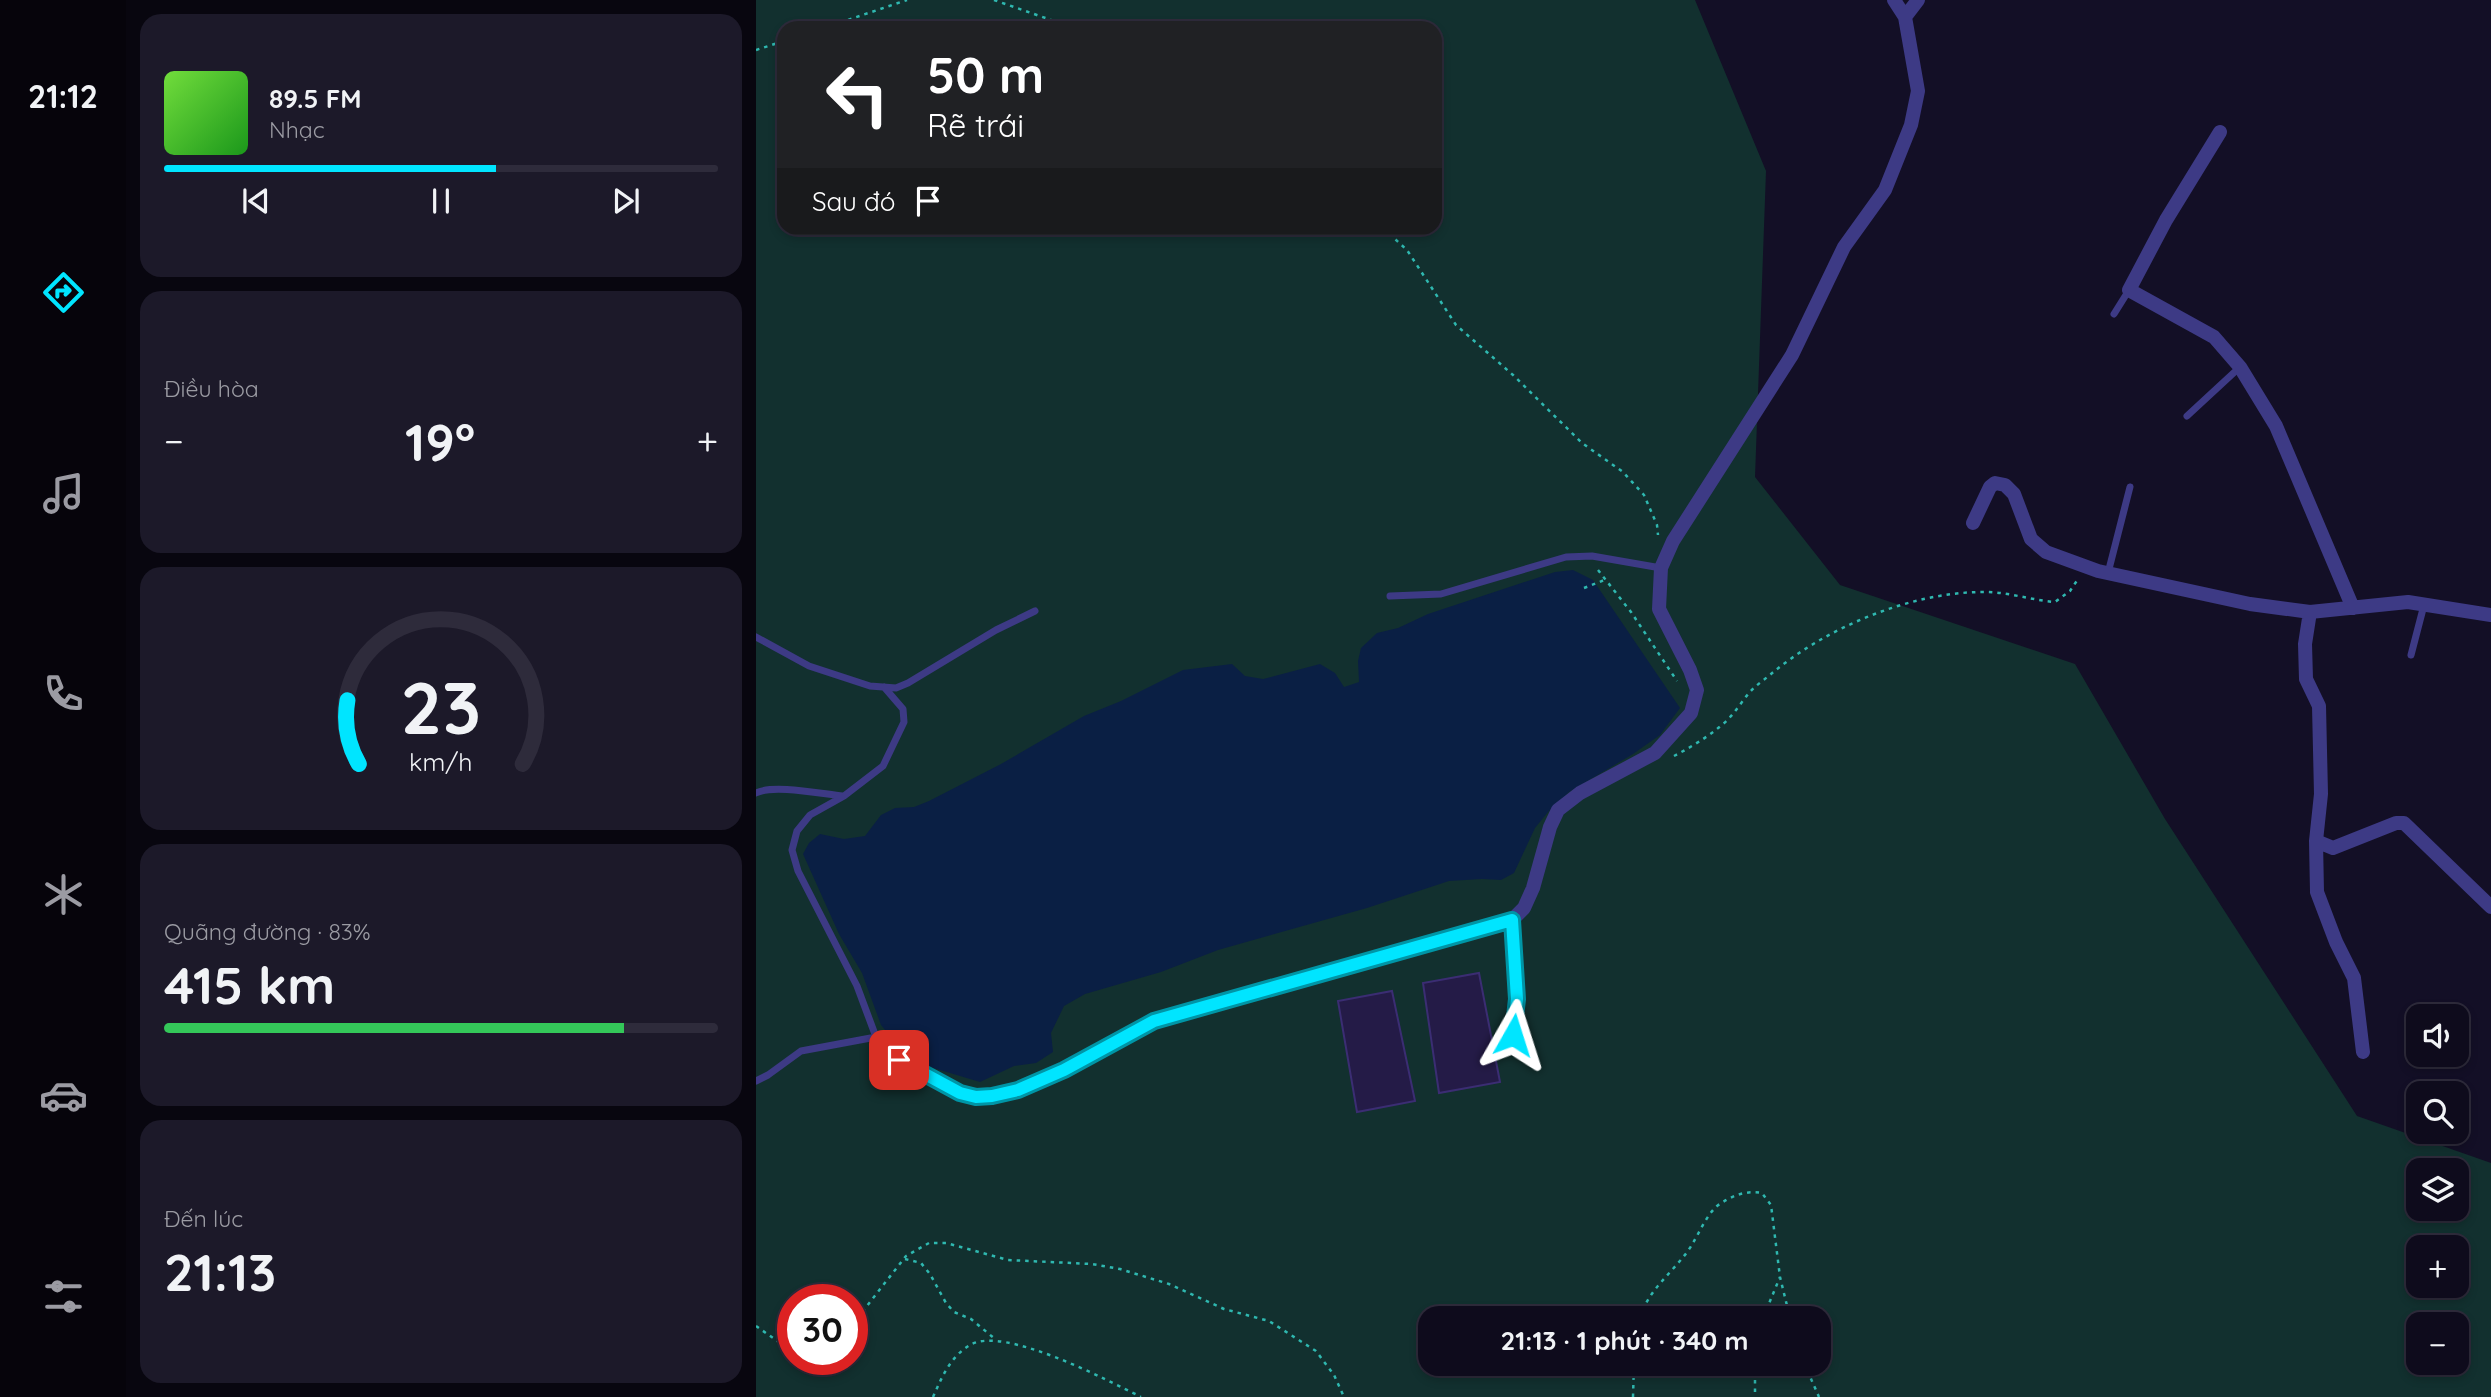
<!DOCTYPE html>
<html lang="vi">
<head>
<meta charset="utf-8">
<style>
  :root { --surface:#0e0b1c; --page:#1c1929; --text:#f1f3f6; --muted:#9b9ba3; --line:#2e2b3b; --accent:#00e5ff }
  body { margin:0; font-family:Quicksand,sans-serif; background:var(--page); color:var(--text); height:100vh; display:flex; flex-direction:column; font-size:26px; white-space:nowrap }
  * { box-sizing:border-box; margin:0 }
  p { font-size:23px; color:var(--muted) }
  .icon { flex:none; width:38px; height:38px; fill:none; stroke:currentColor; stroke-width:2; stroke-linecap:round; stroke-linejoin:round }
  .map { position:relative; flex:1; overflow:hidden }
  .side { display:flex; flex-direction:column; gap:14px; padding:14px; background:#08060f; width:630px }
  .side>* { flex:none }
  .top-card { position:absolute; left:21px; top:21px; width:665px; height:214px; border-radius:21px; box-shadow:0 4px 10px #0003,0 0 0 2px var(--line); background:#202124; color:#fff; overflow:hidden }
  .fabs { position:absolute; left:1650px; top:1004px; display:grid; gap:14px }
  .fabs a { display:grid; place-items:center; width:63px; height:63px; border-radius:14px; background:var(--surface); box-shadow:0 4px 10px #0003,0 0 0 2px var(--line); font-size:35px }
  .speed { position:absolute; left:21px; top:1284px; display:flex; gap:14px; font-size:35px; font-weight:700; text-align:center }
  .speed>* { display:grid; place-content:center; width:91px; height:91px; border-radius:50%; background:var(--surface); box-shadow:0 4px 10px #0003,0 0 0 2px var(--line); line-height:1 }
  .speed .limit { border:10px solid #d22; background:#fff; color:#111 }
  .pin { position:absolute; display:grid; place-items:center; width:60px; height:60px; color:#fff; margin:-30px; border-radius:14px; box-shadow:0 4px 10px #0006 }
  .me { position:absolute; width:77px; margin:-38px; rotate:6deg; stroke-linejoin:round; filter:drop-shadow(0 0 5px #0008) }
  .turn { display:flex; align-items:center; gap:24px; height:147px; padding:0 35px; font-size:32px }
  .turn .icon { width:91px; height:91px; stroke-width:2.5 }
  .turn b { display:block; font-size:49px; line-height:60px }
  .then { display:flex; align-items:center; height:66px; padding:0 35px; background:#0003; gap:14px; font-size:26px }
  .big { font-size:52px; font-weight:700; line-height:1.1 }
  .side .tile { flex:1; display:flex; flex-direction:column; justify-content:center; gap:10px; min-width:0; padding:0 24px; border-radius:21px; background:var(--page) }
  .side .dial { align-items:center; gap:0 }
  .dial svg { height:182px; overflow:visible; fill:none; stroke:var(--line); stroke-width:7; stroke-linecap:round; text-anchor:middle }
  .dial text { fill:var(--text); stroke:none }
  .song { display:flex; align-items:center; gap:21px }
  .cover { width:84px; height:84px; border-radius:10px; background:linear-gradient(135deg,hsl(100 70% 55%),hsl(120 70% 35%)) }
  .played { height:7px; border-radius:4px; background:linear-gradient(90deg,var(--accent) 60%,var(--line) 60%) }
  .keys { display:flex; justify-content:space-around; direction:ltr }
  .heat { display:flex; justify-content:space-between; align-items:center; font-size:38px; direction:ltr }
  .charge { height:10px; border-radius:5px; background:linear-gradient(90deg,#34c759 83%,var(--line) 0) }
  .trip { position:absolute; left:662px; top:1306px; width:413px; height:70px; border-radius:21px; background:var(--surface); box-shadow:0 4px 10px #0003,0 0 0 2px var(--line); font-weight:700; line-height:70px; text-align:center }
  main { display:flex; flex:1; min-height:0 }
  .tabs { display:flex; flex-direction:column; width:126px; justify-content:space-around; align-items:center; background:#06040b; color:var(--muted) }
  .tabs .icon { width:49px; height:49px }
  .tabs .active { color:var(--accent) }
  .tabs b { font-size:32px; color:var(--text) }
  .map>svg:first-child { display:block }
  .green { fill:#12302f; fill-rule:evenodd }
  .water { fill:#0a1f44 }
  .building { fill:#241b47; stroke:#3b2d73; stroke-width:2 }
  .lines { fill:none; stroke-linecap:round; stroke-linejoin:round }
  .path { stroke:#2fb8b0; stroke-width:2.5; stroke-dasharray:3.5 5; stroke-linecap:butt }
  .service { stroke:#3d3a85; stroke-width:7 }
  .minor { stroke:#3d3a85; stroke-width:14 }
  .route-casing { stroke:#0095a6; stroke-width:18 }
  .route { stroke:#00e5ff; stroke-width:12 }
</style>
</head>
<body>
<main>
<nav class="tabs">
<b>21:12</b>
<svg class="icon active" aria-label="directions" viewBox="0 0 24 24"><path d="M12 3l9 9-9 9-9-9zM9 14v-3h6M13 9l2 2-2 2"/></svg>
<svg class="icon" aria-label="music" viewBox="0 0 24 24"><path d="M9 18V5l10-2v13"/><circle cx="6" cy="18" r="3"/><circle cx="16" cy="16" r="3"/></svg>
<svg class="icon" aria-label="phone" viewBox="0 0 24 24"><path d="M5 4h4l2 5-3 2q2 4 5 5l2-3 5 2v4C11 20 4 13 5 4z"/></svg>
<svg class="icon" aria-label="climate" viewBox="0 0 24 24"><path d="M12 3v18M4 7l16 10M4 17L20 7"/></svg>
<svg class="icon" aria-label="car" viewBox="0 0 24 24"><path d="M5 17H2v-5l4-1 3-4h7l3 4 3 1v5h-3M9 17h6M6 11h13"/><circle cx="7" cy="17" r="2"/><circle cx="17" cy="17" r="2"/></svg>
<svg class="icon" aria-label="filters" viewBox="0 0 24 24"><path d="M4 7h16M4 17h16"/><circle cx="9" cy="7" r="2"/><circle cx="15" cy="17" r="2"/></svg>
</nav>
<section class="side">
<div class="tile">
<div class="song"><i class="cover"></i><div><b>89.5 FM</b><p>Nhạc</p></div></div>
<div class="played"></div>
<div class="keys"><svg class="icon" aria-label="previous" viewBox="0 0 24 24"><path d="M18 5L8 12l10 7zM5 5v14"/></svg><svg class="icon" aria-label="pause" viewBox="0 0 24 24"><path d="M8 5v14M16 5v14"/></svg><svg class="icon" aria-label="next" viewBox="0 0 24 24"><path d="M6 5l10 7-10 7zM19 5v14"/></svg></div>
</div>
<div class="tile"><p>Điều hòa</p>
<div class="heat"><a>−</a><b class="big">19°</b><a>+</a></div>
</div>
<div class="tile dial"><svg viewBox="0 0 100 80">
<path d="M14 69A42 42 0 1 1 86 69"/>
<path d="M14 69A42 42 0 0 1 9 41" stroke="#00e5ff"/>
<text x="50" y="56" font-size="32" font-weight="700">23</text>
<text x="50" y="72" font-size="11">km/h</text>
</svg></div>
<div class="tile"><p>Quãng đường · 83%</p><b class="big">415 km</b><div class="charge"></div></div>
<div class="tile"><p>Đến lúc</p><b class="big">21:13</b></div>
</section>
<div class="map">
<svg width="1735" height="1397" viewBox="0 0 1735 1397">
  <rect width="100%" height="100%" fill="#130f26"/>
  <path class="green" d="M0,0H939L1010,171L999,477L1084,585L1319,664L1409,819L1601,1116L1735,1163V1397H0ZM28,28H679V228H28ZM1662,1171H1701V1209H1662ZM1662,1248H1701V1286H1662ZM37,1300H96V1360H37ZM674,1318H1062V1363H674ZM1662,1325H1701V1363H1662Z"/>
  <path class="water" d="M817,570L837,580L924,708L904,735L877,754L813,792L792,812L779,828L758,873L745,880L726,879L693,881L611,908L462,950L405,972L329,994L308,1006L295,1033L297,1052L280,1063L258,1066L224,1082L164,1064L145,1049L125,1025L106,973L83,934L47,854L53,843L64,834L88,839L109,836L125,815L139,808L158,807L173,801L245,764L328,716L365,701L427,670L476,664L489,676L507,679L564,664L579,673L588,687L603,682L602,661L605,648L621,633L642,628L672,614L799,572Z"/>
  <path class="building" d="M723,973L744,1082L683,1093L667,983Z
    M636,991L659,1101L601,1112L582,1001Z"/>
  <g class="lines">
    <path class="path" d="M238,0L318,28
      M68,28L151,0
      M0,50L28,41
      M627,228L651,250L700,325L757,375L826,443L867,472L888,495L901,525L902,535
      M842,570L875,612L921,681
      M828,588L851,579
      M918,756C935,747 952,737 967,724C978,715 985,702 994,692C1000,685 1008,680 1015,674C1070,628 1152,593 1225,592C1249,591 1274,600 1299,602L1314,591L1322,579
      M149,1259L165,1263L174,1274L190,1303L198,1312L215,1319L239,1339
      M884,1318C892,1288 922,1269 937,1243C944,1231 951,1215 961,1206C975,1196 989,1190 1006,1193L1015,1205L1024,1277L1034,1318
      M1007,1318L1024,1277
      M96,1325L150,1256L173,1243H190L252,1260L336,1264L364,1269L413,1284L468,1309L513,1321L560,1351L578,1375L588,1397
      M0,1326L37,1352
      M999,1363V1397
      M1048,1363L1063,1397
      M177,1397C186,1377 194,1357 214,1345C247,1325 351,1380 385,1397
      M877,1397L878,1363"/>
    <path class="service" d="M1358,314L1373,290
      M1431,416L1484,367
      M1352,573L1374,487
      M634,596L685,594L810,557L836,556L905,568
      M0,637L53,666L114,686L140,688L152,683L240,630L279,611
      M1655,655L1668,605
      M128,687L147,709L148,722L127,766L88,796L54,815L41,831L36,850L42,871L101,986L120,1037L128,1048L143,1060L204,1093L220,1097L262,1090L308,1070L398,1022L756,920
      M0,793C17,784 66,794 87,796
      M0,1081L12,1075L45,1051L120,1037"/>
    <path class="minor" d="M1138,0L1149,17
      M1464,132L1410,220L1373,290L1458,337L1484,367L1520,426L1597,608
      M1217,523L1234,487L1239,483L1249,485L1258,494L1275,539L1290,552L1342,571L1494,604L1554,612L1652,602L1735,615
      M1554,612L1549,644L1550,679L1563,706L1565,794L1560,841L1577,848L1640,823H1648L1735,907
      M1560,841L1561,892L1580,942L1598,978L1607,1052
      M757,1035L761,999L756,920L768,908L777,888L794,827L802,810L824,793L899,753L935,713L941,690L934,670L903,609L905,568L917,541L1036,355L1088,247L1129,190L1155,125L1162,91L1149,17L1162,0"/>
  </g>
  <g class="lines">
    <g class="route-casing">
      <path id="route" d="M143,1060L204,1093L220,1097L236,1096L262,1090L308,1070L398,1021L756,920L761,999L757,1035"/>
    </g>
    <use href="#route" class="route"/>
  </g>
</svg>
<div class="fabs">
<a><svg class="icon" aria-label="sound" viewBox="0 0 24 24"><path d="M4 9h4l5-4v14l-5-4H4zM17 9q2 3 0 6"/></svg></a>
<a><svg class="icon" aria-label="search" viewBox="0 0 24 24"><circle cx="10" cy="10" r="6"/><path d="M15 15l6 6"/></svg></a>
<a><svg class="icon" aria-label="layers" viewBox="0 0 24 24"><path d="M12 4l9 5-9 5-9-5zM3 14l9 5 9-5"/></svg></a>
<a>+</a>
<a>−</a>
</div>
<div class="speed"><div class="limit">30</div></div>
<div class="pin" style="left:143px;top:1060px;background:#d93025"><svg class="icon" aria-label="arrive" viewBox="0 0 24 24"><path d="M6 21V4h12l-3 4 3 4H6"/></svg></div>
<svg class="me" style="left:757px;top:1035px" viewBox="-20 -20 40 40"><path d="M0-17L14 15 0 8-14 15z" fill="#00e5ff" stroke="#fff" stroke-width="4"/></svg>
<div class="trip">21:13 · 1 phút · 340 m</div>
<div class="top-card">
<div class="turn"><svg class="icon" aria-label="left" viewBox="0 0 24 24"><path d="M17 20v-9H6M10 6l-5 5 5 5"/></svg><div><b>50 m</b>Rẽ trái</div></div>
<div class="then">Sau đó<svg class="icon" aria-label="arrive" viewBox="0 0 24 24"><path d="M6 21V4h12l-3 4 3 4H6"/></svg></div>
</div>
</div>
</main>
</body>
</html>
